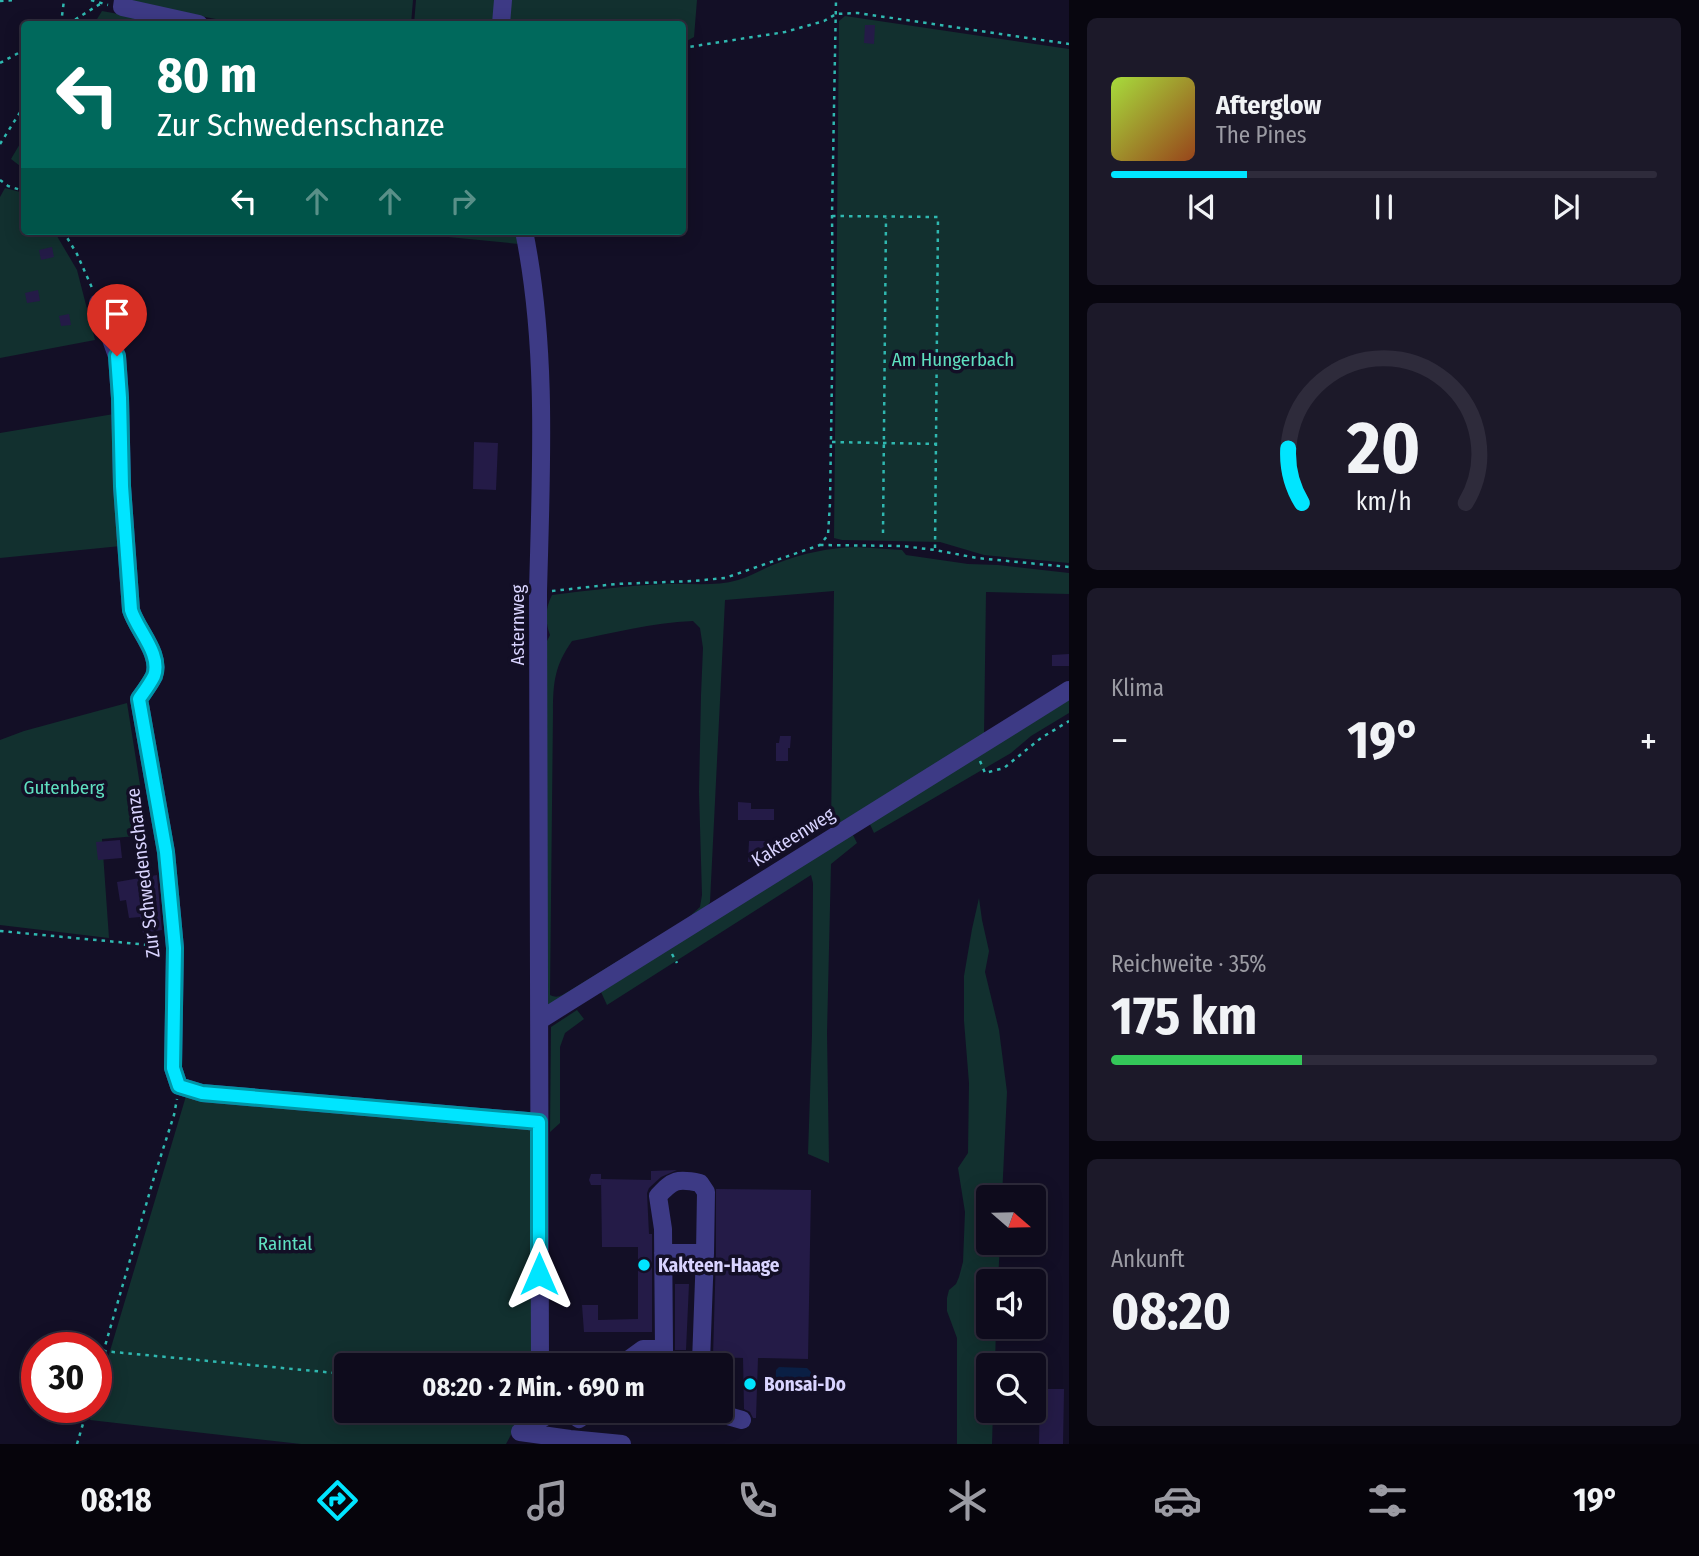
<!DOCTYPE html>
<html lang="de">
<head>
<meta charset="utf-8">
<style>
  :root { --surface:#0e0b1c; --page:#1c1929; --text:#f1f3f6; --muted:#9b9ba3; --line:#2e2b3b; --accent:#00e5ff }
  body { margin:0; font-family:"Fira Sans Condensed",sans-serif; background:var(--page); color:var(--text); height:100vh; display:flex; flex-direction:column; font-size:26px; white-space:nowrap }
  * { box-sizing:border-box; margin:0 }
  p { font-size:23px; color:var(--muted) }
  .icon { flex:none; width:38px; height:38px; fill:none; stroke:currentColor; stroke-width:2; stroke-linecap:round; stroke-linejoin:round }
  .map { position:relative; flex:1; overflow:hidden }
  .details { display:flex; flex-direction:column; gap:18px; padding:18px; background:#08060f; width:630px }
  .details>* { flex:none }
  .guide { position:absolute; left:21px; top:21px; width:665px; height:214px; border-radius:7px; box-shadow:0 4px 18px #0003,0 0 0 2px var(--line); background:#00695c; color:#fff; overflow:hidden }
  .needle { width:46px; rotate:110deg }
  .tools { position:absolute; left:976px; top:1185px; display:grid; gap:14px }
  .tools a { display:grid; place-items:center; width:70px; height:70px; border-radius:7px; background:var(--surface); box-shadow:0 4px 18px #0003,0 0 0 2px var(--line); font-size:35px }
  .speed { position:absolute; left:21px; top:1332px; display:flex; gap:14px; font-size:35px; font-weight:700; text-align:center }
  .speed>* { display:grid; place-content:center; width:91px; height:91px; border-radius:50%; background:var(--surface); box-shadow:0 4px 18px #0003,0 0 0 2px var(--line); line-height:1 }
  .speed .limit { border:10px solid #d22; background:#fff; color:#111 }
  .pin { position:absolute; display:grid; place-items:center; width:60px; height:60px; color:#fff; margin:-72px -30px; border-radius:50% 50% 50% 0; rotate:-45deg; box-shadow:0 0 7px #0007 }
  .pin .icon { rotate:45deg }
  .me { position:absolute; width:77px; margin:-38px; rotate:0deg; stroke-linejoin:round; filter:drop-shadow(0 0 5px #0008) }
  .turn { display:flex; align-items:center; gap:24px; height:147px; padding:0 21px; font-size:32px }
  .turn .icon { width:91px; height:91px; stroke-width:2.5 }
  .turn b { display:block; font-size:49px; line-height:60px }
  .lanes { display:flex; align-items:center; height:66px; padding:0 21px; background:#0003; justify-content:center; gap:35px; direction:ltr }
  .lanes .off { opacity:.35 }
  .big { font-size:52px; font-weight:700; line-height:1.1 }
  .details .tile { flex:1; display:flex; flex-direction:column; justify-content:center; gap:10px; min-width:0; padding:0 24px; border-radius:10px; background:var(--page) }
  .details .dial { align-items:center; gap:0 }
  .dial svg { height:182px; overflow:visible; fill:none; stroke:var(--line); stroke-width:7; stroke-linecap:round; text-anchor:middle }
  .dial text { fill:var(--text); stroke:none }
  .song { display:flex; align-items:center; gap:21px }
  .cover { width:84px; height:84px; border-radius:10px; background:linear-gradient(135deg,hsl(80 70% 55%),hsl(20 70% 35%)) }
  .played { height:7px; border-radius:4px; background:linear-gradient(90deg,var(--accent) 25%,var(--line) 25%) }
  .keys { display:flex; justify-content:space-around; direction:ltr }
  .heat { display:flex; justify-content:space-between; align-items:center; font-size:38px; direction:ltr }
  .charge { height:10px; border-radius:5px; background:linear-gradient(90deg,#34c759 35%,var(--line) 0) }
  .trip { position:absolute; left:334px; top:1353px; width:399px; height:70px; border-radius:7px; background:var(--surface); box-shadow:0 4px 18px #0003,0 0 0 2px var(--line); font-weight:700; line-height:70px; text-align:center }
  .tabs { display:flex; height:112px; justify-content:space-around; align-items:center; background:#06040b; color:var(--muted) }
  .tabs .icon { width:49px; height:49px }
  .tabs .current { color:var(--accent) }
  .tabs b { font-size:32px; color:var(--text) }
  main { display:flex; flex:1; min-height:0 }
  .map>svg:first-child { display:block }
  .green { fill:#12302f; fill-rule:evenodd }
  .water { fill:#0a1f44 }
  .building { fill:#241b47 }
  .lines { fill:none; stroke-linecap:round; stroke-linejoin:round }
  .path { stroke:#2fb8b0; stroke-width:2.5; stroke-dasharray:3.5 5; stroke-linecap:butt }
  .minor { stroke:#3d3a85; stroke-width:18 }
  .route-casing { stroke:#0095a6; stroke-width:18 }
  .route { stroke:#00e5ff; stroke-width:12 }
  .poi-dot { fill:#00e5ff; stroke:#130f26; stroke-width:2.5 }
  .labels { text-anchor:middle; dominant-baseline:central; stroke-width:7; stroke-linejoin:round; paint-order:stroke }
  .park-label { font-size:19px; fill:#5fe0c0; stroke:#130f26 }
  .street-label { font-size:19px; fill:#d9d4ff; stroke:#130f26 }
  .poi-label { font-size:19px; font-weight:bold; fill:#d9d4ff; stroke:#130f26; text-anchor:start }
</style>
</head>
<body>
<main>
<div class="map">
<svg width="1069" height="1444" viewBox="0 0 1069 1444">
  <rect width="100%" height="100%" fill="#130f26"/>
  <path class="green" d="M129,0H413L411,24H243L129,3Z
    M416,0H697L694,37L683,43L682,24H414Z
    M102,11L173,24H94Z
    M845,16L1069,49V563L984,555L940,542L842,540L834,538L839,21Z
    M24,137V169L11,159Z
    M5,188L24,193V231H54L77,270L95,340L0,358V197Z
    M397,231H516L519,244L397,232Z
    M114,414L121,546L0,558V433Z
    M856,547L902,550L906,555L968,564L998,565L1069,573V594L986,592L984,735L831,828L834,591L725,600L710,902L702,914L547,1008V641L550,635C545,621 545,609 552,595C589,590 626,586 664,584C688,583 714,587 738,580C752,576 764,568 778,563C803,553 829,548 856,547ZM693,621L700,628L703,648L701,695L699,792L702,895L700,907L688,918L569,991C562,995 558,999 550,995L553,711C553,682 555,665 572,641C613,633 651,623 693,621Z
    M1069,697V713L1031,736L1011,753L874,833L868,820Z
    M127,703L148,835L102,839L109,938L0,925V740L24,731Z
    M852,833L857,843L831,864L827,1033L829,1163L808,1154L812,1035L813,883L811,875L607,1005L601,992Z
    M979,898L982,920L989,951L985,972L999,1030L1007,1092L1002,1197H989V1242L1000,1243L998,1281H989V1326L996,1327L995,1365H989V1410L993,1411L992,1444H957V1338L947,1311V1298L949,1290L956,1284L959,1277L963,1262L965,1212L958,1168L968,1153L969,1083L964,1021V976L972,929Z
    M577,1010L584,1019L565,1033L560,1047V1123L550,1132L551,1027Z
    M186,1096L534,1128L532,1365H346V1410L524,1411L506,1444H301L90,1420L94,1407H96V1398Z"/>
  <path class="water" d="M779,1367L807,1368L811,1372L810,1389L804,1394L778,1393L775,1390L776,1370Z"/>
  <path class="building" d="M865,25H875L874,44L864,43Z
    M52,247L54,257L41,260L39,250Z
    M38,290L40,301L27,303L25,293Z
    M69,314L71,325L61,326L59,316Z
    M474,442L498,443L496,490L473,489Z
    M1069,654V666H1052V655Z
    M780,736H791L790,748H788V761H776V743H779Z
    M738,802L751,803V809H774V820H738Z
    M120,840L122,858L98,860L96,842Z
    M749,841H766V863L748,862Z
    M157,875L162,930L143,933L140,917L129,918L126,900L120,901L117,882Z
    M677,1170L661,1177L649,1188L647,1193L649,1234H652V1332H584L582,1305H598V1320L638,1319V1247H602L601,1179L651,1180V1171Z
    M591,1174H601V1185H591L589,1180Z
    M716,1189L811,1190L808,1359L758,1358L756,1418H753L750,1412L744,1409L743,1358L713,1357L716,1253Z
    M675,1284H689L686,1350H675Z
    M1040,1389H1064L1063,1444H1039Z"/>
  <g class="lines">
    <path class="path" d="M91,0L108,5
      M0,1L14,0
      M61,24L64,0
      M68,24L100,4
      M682,48L785,32L824,21L836,14L858,13L1069,44
      M0,63L24,50
      M0,144L24,106
      M0,180L8,186L24,191
      M832,216L938,217L935,550
      M63,231L77,254L93,290
      M832,442L937,444
      M883,533L886,218
      M820,545L902,546L935,550L977,558L1069,567
      M552,591L616,584L693,581L725,578L820,545L828,535L830,503L833,310L832,216L836,0
      M980,761L985,773L1004,768L1041,738L1069,721
      M0,931L160,946
      M672,954L677,963
      M103,1351L346,1374
      M96,1377L155,1174L174,1115L177,1099
      M77,1444L88,1407"/>
    <path class="minor" d="M123,0L122,7L199,24
      M501,24L503,0
      M524,231C548,349 541,472 538,592L540,1365
      M98,303L117,356L120,398L122,486L131,610C137,630 162,655 154,676C150,684 144,692 139,699L166,852L175,948L173,1068L179,1086L202,1093L539,1122
      M540,1020L1069,690
      M663,1253H705L706,1192L700,1183C677,1178 673,1180 658,1196L663,1229L664,1349V1365
      M621,1365L643,1349H664
      M655,1365L664,1361L701,1362L705,1253
      M567,1410L579,1419L591,1410
      M707,1410L742,1420
      M520,1432L570,1439L622,1444
      M520,1432L556,1410"/>
  </g>
  <g class="lines">
    <g class="route-casing">
      <path id="route" d="M117,356L120,398L122,486L131,610C137,630 162,654 154,676C150,684 144,692 139,699L166,852L175,948L173,1068L179,1086L202,1093L539,1122V1274"/>
    </g>
    <use href="#route" class="route"/>
  </g>
  <g class="poi-dot">
    <circle cx="644" cy="1265" r="7"/>
    <circle cx="750" cy="1384" r="7"/>
  </g>
  <g class="labels">
    <g class="park-label">
      <text x="953" y="359">Am Hungerbach</text>
      <text x="64" y="787">Gutenberg</text>
      <text x="285" y="1243">Raintal</text>
    </g>
    <g class="street-label">
      <text transform="translate(517 625) rotate(-90)">Asternweg</text>
      <text transform="translate(793 837) rotate(-32)">Kakteenweg</text>
      <text transform="translate(143 873) rotate(-97)">Zur Schwedenschanze</text>
    </g>
    <g class="poi-label">
      <text x="658" y="1265">Kakteen-Haage</text>
      <text x="764" y="1384">Bonsai-Do</text>
    </g>
  </g>
</svg>
<div class="tools">
<a><svg class="needle" viewBox="-14 -14 28 28"><path d="M0-13l5 13h-10z" fill="#e53935"/><path d="M0 13l5-13h-10z" fill="#9b9ba3"/></svg></a>
<a><svg class="icon" aria-label="sound" viewBox="0 0 24 24"><path d="M4 9h4l5-4v14l-5-4H4zM17 9q2 3 0 6"/></svg></a>
<a><svg class="icon" aria-label="search" viewBox="0 0 24 24"><circle cx="10" cy="10" r="6"/><path d="M15 15l6 6"/></svg></a>
</div>
<div class="speed"><div class="limit">30</div></div>
<div class="pin" style="left:117px;top:356px;background:#d93025"><svg class="icon" aria-label="arrive" viewBox="0 0 24 24"><path d="M6 21V4h12l-3 4 3 4H6"/></svg></div>
<svg class="me" style="left:539px;top:1274px" viewBox="-20 -20 40 40"><path d="M0-17L14 15 0 8-14 15z" fill="#00e5ff" stroke="#fff" stroke-width="4"/></svg>
<div class="trip">08:20 · 2 Min. · 690 m</div>
<div class="guide">
<div class="turn"><svg class="icon" aria-label="left" viewBox="0 0 24 24"><path d="M17 20v-9H6M10 6l-5 5 5 5"/></svg><div><b>80 m</b>Zur Schwedenschanze</div></div>
<div class="lanes"><svg class="icon" aria-label="left" viewBox="0 0 24 24"><path d="M17 20v-9H6M10 6l-5 5 5 5"/></svg><svg class="icon off" aria-label="ahead" viewBox="0 0 24 24"><path d="M12 20V5M6 11l6-6 6 6"/></svg><svg class="icon off" aria-label="ahead" viewBox="0 0 24 24"><path d="M12 20V5M6 11l6-6 6 6"/></svg><svg class="icon off" aria-label="right" viewBox="0 0 24 24"><path d="M7 20v-9h11M14 6l5 5-5 5"/></svg></div>
</div>
</div>
<section class="details">
<div class="tile">
<div class="song"><i class="cover"></i><div><b>Afterglow</b><p>The Pines</p></div></div>
<div class="played"></div>
<div class="keys"><svg class="icon" aria-label="previous" viewBox="0 0 24 24"><path d="M18 5L8 12l10 7zM5 5v14"/></svg><svg class="icon" aria-label="pause" viewBox="0 0 24 24"><path d="M8 5v14M16 5v14"/></svg><svg class="icon" aria-label="next" viewBox="0 0 24 24"><path d="M6 5l10 7-10 7zM19 5v14"/></svg></div>
</div>
<div class="tile dial"><svg viewBox="0 0 100 80">
<path d="M14 69A42 42 0 1 1 86 69"/>
<path d="M14 69A42 42 0 0 1 8 45" stroke="#00e5ff"/>
<text x="50" y="56" font-size="32" font-weight="700">20</text>
<text x="50" y="72" font-size="11">km/h</text>
</svg></div>
<div class="tile"><p>Klima</p>
<div class="heat"><a>−</a><b class="big">19°</b><a>+</a></div>
</div>
<div class="tile"><p>Reichweite · 35%</p><b class="big">175 km</b><div class="charge"></div></div>
<div class="tile"><p>Ankunft</p><b class="big">08:20</b></div>
</section>
</main>
<nav class="tabs">
<b>08:18</b>
<svg class="icon current" aria-label="directions" viewBox="0 0 24 24"><path d="M12 3l9 9-9 9-9-9zM9 14v-3h6M13 9l2 2-2 2"/></svg>
<svg class="icon" aria-label="music" viewBox="0 0 24 24"><path d="M9 18V5l10-2v13"/><circle cx="6" cy="18" r="3"/><circle cx="16" cy="16" r="3"/></svg>
<svg class="icon" aria-label="phone" viewBox="0 0 24 24"><path d="M5 4h4l2 5-3 2q2 4 5 5l2-3 5 2v4C11 20 4 13 5 4z"/></svg>
<svg class="icon" aria-label="climate" viewBox="0 0 24 24"><path d="M12 3v18M4 7l16 10M4 17L20 7"/></svg>
<svg class="icon" aria-label="car" viewBox="0 0 24 24"><path d="M5 17H2v-5l4-1 3-4h7l3 4 3 1v5h-3M9 17h6M6 11h13"/><circle cx="7" cy="17" r="2"/><circle cx="17" cy="17" r="2"/></svg>
<svg class="icon" aria-label="filters" viewBox="0 0 24 24"><path d="M4 7h16M4 17h16"/><circle cx="9" cy="7" r="2"/><circle cx="15" cy="17" r="2"/></svg>
<b>19°</b>
</nav>
</body>
</html>
